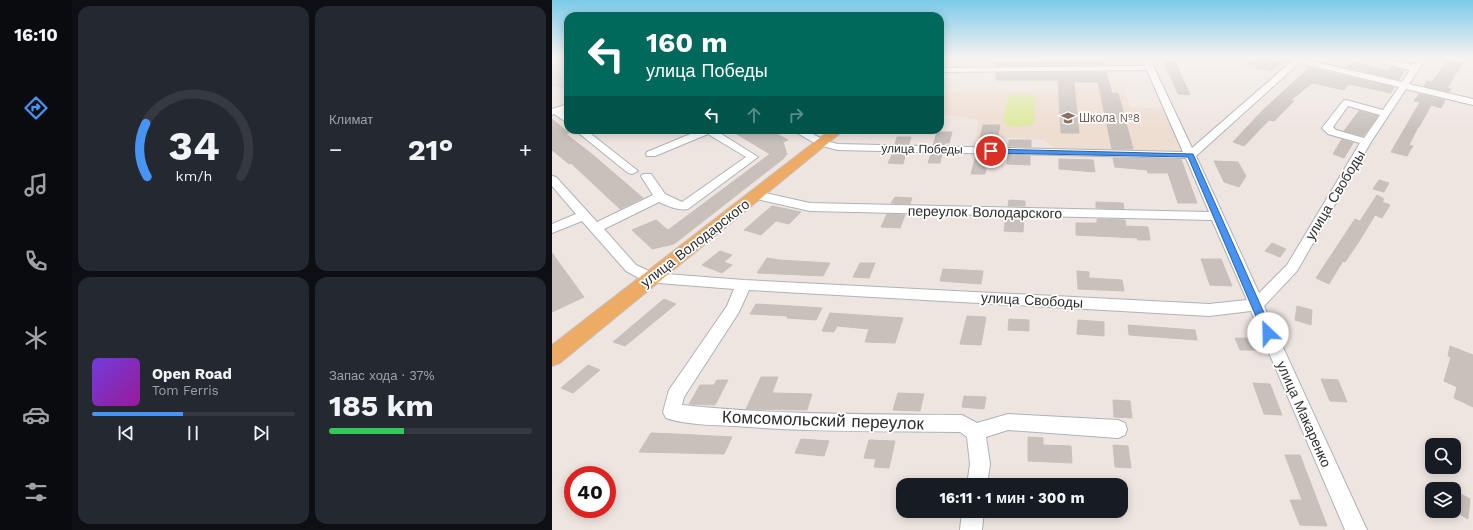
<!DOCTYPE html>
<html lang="ru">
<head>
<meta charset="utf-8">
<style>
  :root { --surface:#171b24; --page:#242831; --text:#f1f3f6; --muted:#9ea1a6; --line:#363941; --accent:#4794f5 }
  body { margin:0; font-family:"Work Sans",sans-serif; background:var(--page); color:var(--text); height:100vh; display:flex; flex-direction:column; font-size:15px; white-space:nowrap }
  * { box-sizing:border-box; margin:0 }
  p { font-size:13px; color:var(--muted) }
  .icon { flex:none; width:22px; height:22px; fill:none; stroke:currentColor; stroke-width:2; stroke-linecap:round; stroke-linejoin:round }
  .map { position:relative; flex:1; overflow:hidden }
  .drawer { display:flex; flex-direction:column; gap:6px; padding:6px; background:#0d0f14; width:480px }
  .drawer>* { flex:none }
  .hud { position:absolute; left:12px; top:12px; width:380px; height:122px; border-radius:12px; box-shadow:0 2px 10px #0003; background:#00695c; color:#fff; overflow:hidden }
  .tools { position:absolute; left:873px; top:438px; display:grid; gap:8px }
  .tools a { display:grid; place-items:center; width:36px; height:36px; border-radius:8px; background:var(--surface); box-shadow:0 2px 10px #0003; font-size:20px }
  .speed { position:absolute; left:12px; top:466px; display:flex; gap:8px; font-size:20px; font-weight:700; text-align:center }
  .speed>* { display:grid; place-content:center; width:52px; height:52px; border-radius:50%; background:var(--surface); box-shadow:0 2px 10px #0003; line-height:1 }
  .speed .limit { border:6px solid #d22; background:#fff; color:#111 }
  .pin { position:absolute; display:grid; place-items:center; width:34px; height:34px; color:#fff; margin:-17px; border:2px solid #fff; border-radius:50%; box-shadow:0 1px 4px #0007 }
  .me { position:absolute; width:44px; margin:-22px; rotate:336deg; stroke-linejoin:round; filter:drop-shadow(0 0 3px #0008) }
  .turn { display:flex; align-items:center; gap:14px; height:84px; padding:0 16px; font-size:18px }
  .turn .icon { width:52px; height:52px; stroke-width:2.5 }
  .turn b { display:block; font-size:28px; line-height:34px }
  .lanes { display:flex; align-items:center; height:38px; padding:0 16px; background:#0003; justify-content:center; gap:20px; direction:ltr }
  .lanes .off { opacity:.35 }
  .big { font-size:30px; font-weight:700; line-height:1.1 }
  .drawer .tile { flex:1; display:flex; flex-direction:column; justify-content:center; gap:6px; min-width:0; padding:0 14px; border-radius:12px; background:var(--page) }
  .drawer .dial { align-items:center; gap:0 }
  .dial svg { height:104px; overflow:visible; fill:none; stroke:var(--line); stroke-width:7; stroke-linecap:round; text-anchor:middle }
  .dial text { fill:var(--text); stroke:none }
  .song { display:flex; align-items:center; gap:12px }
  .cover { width:48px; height:48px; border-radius:6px; background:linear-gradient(135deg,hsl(260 70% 55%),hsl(300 70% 35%)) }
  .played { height:4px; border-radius:2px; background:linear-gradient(90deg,var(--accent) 45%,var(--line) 45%) }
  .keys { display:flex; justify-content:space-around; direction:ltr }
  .heat { display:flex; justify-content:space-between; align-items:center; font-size:22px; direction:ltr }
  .charge { height:6px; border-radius:3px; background:linear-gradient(90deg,#34c759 37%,var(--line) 0) }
  .drawer .tiles { flex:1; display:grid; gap:6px; grid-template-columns:repeat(2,1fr) }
  .trip { position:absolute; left:344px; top:478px; width:232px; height:40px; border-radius:12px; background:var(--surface); box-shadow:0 2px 10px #0003; font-weight:700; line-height:40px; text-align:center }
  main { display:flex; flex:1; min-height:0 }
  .dock { display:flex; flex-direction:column; width:72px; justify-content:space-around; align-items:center; background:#090b0e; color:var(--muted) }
  .dock .icon { width:28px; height:28px }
  .dock .on { color:var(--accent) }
  .dock b { font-size:18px; color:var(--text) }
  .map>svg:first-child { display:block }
  .education { fill:#eeddd1 }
  .pitch { fill:#dce99b }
  .plaza { fill:#dad6d3 }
  .building { fill:#c7c0bb; stroke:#cac0ba }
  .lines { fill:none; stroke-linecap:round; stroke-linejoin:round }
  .minor-casing { stroke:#adb2b9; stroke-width:2 }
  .major-casing { stroke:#c4c4c4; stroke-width:2 }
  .minor { fill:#fff; fill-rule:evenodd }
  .major { fill:#edab66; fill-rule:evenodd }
  .route { fill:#4794f5; stroke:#2e609f }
  .labels { text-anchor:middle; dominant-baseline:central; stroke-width:3.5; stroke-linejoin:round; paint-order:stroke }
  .far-education-label { font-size:12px; fill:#785e54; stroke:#fff; text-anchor:start }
  .far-street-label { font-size:12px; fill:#2d2d2d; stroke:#fff }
  .street-label { font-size:14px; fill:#2d2d2d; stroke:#fff }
  .near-street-label { font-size:17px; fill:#2d2d2d; stroke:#fff }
</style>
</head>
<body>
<main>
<nav class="dock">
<b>16:10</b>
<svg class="icon on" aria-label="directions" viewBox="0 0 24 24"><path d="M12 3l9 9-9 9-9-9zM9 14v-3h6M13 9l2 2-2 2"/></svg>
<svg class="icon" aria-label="music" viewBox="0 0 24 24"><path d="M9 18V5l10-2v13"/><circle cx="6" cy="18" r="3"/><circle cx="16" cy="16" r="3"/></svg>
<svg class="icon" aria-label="phone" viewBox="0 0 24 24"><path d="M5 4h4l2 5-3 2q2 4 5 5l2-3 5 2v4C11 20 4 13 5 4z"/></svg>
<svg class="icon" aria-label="climate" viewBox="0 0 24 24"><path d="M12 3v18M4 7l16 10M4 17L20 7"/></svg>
<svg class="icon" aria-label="car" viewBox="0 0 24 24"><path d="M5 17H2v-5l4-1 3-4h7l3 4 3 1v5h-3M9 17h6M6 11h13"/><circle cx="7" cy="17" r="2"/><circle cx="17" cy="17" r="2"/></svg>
<svg class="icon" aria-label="filters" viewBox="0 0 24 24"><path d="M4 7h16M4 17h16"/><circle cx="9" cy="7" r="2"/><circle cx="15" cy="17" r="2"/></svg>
</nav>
<section class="drawer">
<div class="tiles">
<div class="tile dial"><svg viewBox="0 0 100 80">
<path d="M14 69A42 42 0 1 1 86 69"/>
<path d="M14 69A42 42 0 0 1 13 28" stroke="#4794f5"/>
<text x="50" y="56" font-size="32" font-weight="700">34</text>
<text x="50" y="72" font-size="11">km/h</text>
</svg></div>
<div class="tile"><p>Климат</p>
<div class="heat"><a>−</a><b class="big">21°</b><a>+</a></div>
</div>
<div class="tile">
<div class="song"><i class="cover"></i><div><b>Open Road</b><p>Tom Ferris</p></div></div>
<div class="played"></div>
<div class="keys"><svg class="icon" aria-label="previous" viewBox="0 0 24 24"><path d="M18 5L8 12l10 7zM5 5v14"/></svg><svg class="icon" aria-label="pause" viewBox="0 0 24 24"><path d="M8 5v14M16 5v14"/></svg><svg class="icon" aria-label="next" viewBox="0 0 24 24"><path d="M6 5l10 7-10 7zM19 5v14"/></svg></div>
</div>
<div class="tile"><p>Запас хода · 37%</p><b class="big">185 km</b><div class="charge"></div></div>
</div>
</section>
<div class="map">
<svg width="921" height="530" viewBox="0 0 921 530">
  <rect width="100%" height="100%" fill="#eee5e0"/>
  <path class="education" d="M572,87L578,107L613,109L631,151L502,148L492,140L471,138H424L427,120L388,114V92L510,91L521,88Z"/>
  <path class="pitch" d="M469,94H475L484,98L482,124L465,127L454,125L451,121L456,96Z"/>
  <path class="plaza" d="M16,59V87L9,89L5,86L0,87V64Z"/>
  <path class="building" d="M610,57H621L638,95L626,94Z
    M703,57H713L731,62L719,71L694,65Z
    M896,60L910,64L895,88L899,89L897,92L872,86L875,81L880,82Z
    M493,61H551L552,65L444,66V63H488Z
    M802,62L836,71L839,67L853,70L847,80L794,67Z
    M757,68L842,87L839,93L797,84L792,90L760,83L739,100L742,101L722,121L717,120L692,146L681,142L711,110Z
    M554,72L560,93H566L581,149H560L546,82H522L527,133H509L506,80H444V73Z
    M867,94L893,100L889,108L879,105L867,127H866L857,145L861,146L855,156L839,152L868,102L862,101Z
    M807,111L826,116L811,136L792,131Z
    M0,119L17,133L14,134L41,155L91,198L68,209L19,163L17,164L0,150Z
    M431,125H448L444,146H426Z
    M178,130H218L236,140L231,142L235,154L231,159L122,244L100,249L80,230L104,220L116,230L218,154Z
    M385,132H400L397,143H393L392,145H381Z
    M345,137H359L357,144H343Z
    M790,139L801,143L792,158L781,154Z
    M457,140H479V147L457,146Z
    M341,153H354L351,164L336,163Z
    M379,154H390L388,163H376Z
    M424,155H437L433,174H419Z
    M456,155L478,156V165L455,164Z
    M561,158L629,159L645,203H626L616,173H596L595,170L563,167Z
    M507,159L541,160L543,172L507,169Z
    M662,161L686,162L694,176L687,187L672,182Z
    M827,180L837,183L832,192L821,189Z
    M825,195L832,199L830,202L838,205L830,218L823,215L806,243L793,262L791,261L777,284L764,278L803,219L808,221Z
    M343,197L360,198L358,204L339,203Z
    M457,200L473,201V206H456Z
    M544,202L571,203L572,209L544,208Z
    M220,206L249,212L237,224L224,221L209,235L192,230Z
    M335,214L353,215L348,228L329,227Z
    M454,217H472L471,232L452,231Z
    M545,219L573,220L574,226L596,227L598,240H586L585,238L524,235V223H545Z
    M720,243L734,249L728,257L713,251Z
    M168,251L180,255L172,262L180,265L170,273L150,265Z
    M0,253L32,297L0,312Z
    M215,258L227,260L278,263L271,276L205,273Z
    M649,259H669L680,286L658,285Z
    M308,263H323L317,278L301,277Z
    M391,269L431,271L429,284L388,281Z
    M525,271L537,272V278L570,280L572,291L526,289Z
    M112,299L124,304L73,346L61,342Z
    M204,304L240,306L270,308L264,320L235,318L236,316L198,314Z
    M745,306L760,310L759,325L743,320Z
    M278,313L322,316L351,318L343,343L313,342L317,329L285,326L282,332L270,331Z
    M415,316L434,317L429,345L408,344Z
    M457,319L477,320V331L456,330Z
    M526,320L552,322V336L525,334Z
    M576,325L643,330L645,340L577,335Z
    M683,338H704L709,350H688Z
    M898,346L921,355V407L902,398L905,387L892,381L899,357L896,356Z
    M36,365L48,370L21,393L9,388Z
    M209,377H226L220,393L260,394L255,410L194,409Z
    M769,379L786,380L795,402L778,401Z
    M165,380H176L163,405L137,404L148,385H162Z
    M701,383L718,384L730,415L712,414Z
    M346,393L372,394L368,411L341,410Z
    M412,396L434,397L432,409L410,407Z
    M561,400L578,401L580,418L562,417Z
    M99,433L124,434L180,437L172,454L87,452Z
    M476,437L491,438V445L519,446L520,463L476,461Z
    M249,439L277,441L272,456L243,453Z
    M317,440L343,441L337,468L322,467L324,459L312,458Z
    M561,445L576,446L579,468L563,467Z
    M733,455H748L775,526L748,525L738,500H750Z
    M902,490L918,499L916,519L902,511Z"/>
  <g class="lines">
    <g class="minor-casing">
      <path id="minor" d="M589,57H597L640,148L740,61L729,57H753L751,59L850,82L858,70L830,63L829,61L831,57H839L838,60L861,65L867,57H875L857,84L921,99V105L854,89L819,142L745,271L712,306L815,530H793L699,311L657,316L197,290L187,312L132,397L130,405C223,415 317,414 410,415L425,423L456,414L566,420L573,423L575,429L573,435L566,438L456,430L434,437L438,464L435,485H415L418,464L415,437L408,432C333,431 257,432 183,426C161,425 134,425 114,418L111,412L117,390L175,306L182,289L94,282L74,271L30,221L0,233V224L24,214L0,186V176L4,177L45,222L101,195L89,176L91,174H99L113,194L130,202L194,157L156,134L103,156H95L94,154L95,152L148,130H163L206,157L136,209C127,211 115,206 107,202L52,229L84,265L101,273L192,280L657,304L695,300L660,220L258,211L200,198L198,195L200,192L204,191L258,203L657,212L634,158L286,150L266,145L240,130H253L274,141L286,144L631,152L595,70L388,72V68L593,66ZM747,63L847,87L831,110L794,100L791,101L770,128L776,134L808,143L735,265L707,293L644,156ZM796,106L828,115L812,138L784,130L781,127Z
        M16,104V110L11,112L16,115V123L2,114L0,115V109Z
        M23,130H34L86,171L80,174L76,173Z
        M410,511H432L430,530H408Z"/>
    </g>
    <g class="major-casing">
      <path id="major" d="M278,130H292L8,363L0,366V345Z"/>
    </g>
    <use href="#minor" class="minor"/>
    <use href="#major" class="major"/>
  </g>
  <linearGradient id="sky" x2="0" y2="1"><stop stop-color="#7bcaea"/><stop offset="0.44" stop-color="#f7f3f1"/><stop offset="1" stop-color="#f7f3f1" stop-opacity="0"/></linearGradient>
  <rect width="921" height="131" fill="url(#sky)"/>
  <path class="route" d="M437,149L641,154L721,333L720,336H712L711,333L636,157L439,153L437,152Z"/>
  <defs>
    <g id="school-bare" transform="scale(1.08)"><path d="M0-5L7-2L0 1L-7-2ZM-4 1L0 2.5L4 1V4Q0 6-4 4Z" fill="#8d6e63" stroke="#fff" stroke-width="2.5" paint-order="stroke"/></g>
  </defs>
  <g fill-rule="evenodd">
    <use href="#school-bare" x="516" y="118"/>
  </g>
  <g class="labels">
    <g class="far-education-label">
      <text x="527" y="118">Школа №8</text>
    </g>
    <g class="far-street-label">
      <text transform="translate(370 149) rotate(1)">улица Победы</text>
    </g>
    <g class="street-label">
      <text transform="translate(783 195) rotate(-59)">улица Свободы</text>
      <text transform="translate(433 212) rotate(1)">переулок Володарского</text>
      <text transform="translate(143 243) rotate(-38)">улица Володарского</text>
      <text transform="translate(480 300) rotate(3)">улица Свободы</text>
      <text transform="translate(752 414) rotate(66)">улица Макаренко</text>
    </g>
    <g class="near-street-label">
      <text transform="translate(271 420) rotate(2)">Комсомольский переулок</text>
    </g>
  </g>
</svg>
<div class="tools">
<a><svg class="icon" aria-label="search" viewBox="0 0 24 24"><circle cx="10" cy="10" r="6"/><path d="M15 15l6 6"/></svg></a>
<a><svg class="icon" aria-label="layers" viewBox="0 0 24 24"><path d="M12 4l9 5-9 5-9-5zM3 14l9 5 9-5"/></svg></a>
</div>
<div class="speed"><div class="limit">40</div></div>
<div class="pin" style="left:439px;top:151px;background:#d93025"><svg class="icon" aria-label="arrive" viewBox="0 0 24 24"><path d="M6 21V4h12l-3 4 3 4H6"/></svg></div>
<svg class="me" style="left:716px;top:333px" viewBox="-20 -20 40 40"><circle r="19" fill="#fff"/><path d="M0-13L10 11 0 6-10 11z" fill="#4794f5"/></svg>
<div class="trip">16:11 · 1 мин · 300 m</div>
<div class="hud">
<div class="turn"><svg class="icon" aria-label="left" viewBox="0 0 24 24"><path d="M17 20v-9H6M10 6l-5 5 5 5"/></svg><div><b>160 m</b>улица Победы</div></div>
<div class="lanes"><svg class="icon" aria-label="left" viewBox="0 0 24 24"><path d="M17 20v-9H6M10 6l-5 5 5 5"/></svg><svg class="icon off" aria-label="ahead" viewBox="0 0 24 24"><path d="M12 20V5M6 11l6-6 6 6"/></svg><svg class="icon off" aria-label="right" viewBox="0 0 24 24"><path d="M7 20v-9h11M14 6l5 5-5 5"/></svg></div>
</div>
</div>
</main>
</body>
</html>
